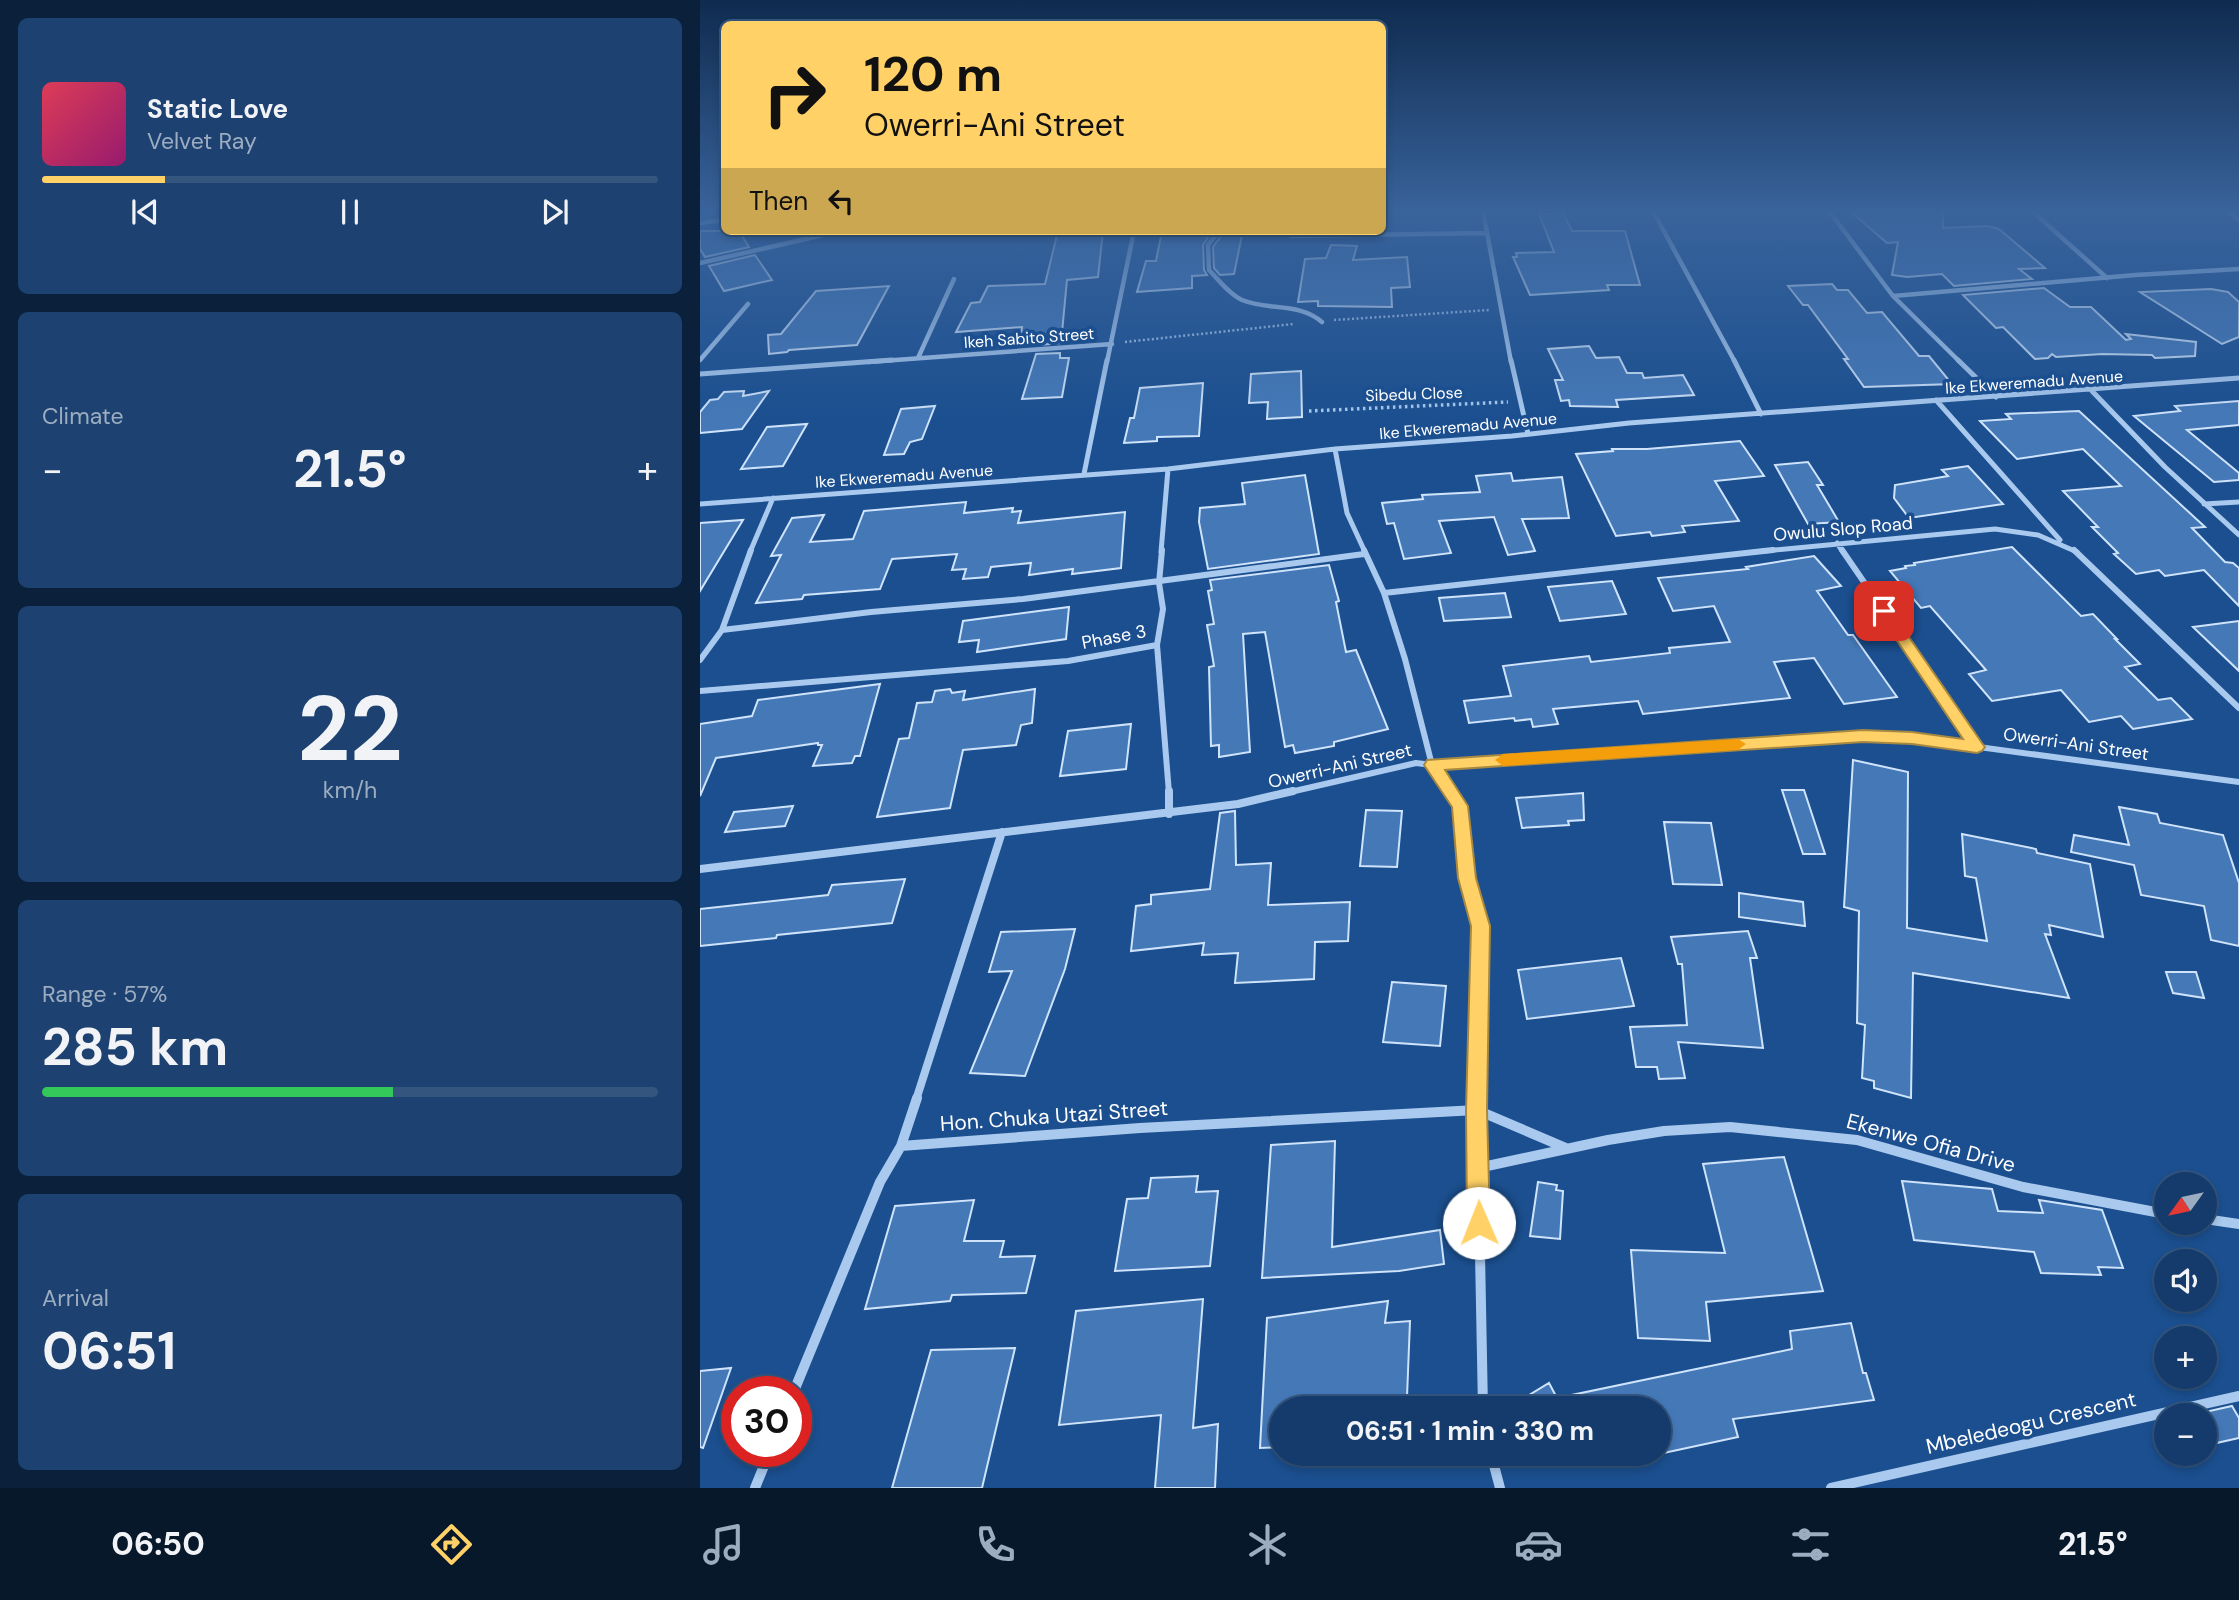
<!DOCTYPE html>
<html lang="en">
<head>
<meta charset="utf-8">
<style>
  :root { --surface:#143b6b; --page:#1d4271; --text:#f1f3f6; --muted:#9dadc1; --line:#33557e; --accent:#ffd166 }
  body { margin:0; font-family:"DM Sans",sans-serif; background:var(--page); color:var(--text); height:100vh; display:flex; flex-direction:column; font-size:26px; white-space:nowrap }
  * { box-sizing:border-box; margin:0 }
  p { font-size:23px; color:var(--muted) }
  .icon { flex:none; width:38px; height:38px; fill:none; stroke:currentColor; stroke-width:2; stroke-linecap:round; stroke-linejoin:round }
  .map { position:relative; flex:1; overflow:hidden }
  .sheet { display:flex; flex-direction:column; gap:18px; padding:18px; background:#0b203b; width:700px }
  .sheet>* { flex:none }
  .guide { position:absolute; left:21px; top:21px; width:665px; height:214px; border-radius:10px; box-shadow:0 4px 10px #0003,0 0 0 2px var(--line); background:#ffd166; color:#111; overflow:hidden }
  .needle { width:46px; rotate:237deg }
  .controls { position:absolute; left:1454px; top:1172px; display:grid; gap:14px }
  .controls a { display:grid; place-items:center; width:63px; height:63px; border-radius:50%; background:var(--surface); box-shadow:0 4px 10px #0003,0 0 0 2px var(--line); font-size:35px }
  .speed { position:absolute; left:21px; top:1376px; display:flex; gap:14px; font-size:35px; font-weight:700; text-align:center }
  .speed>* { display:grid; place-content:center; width:91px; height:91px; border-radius:50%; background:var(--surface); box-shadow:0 4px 10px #0003,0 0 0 2px var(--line); line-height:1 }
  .speed .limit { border:10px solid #d22; background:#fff; color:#111 }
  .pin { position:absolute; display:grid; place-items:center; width:60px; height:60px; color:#fff; margin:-30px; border-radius:14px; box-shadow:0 4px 10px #0006 }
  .me { position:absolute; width:77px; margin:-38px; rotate:359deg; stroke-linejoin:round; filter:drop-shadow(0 0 5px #0008) }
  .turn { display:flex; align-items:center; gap:24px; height:147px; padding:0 28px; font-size:32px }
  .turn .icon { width:91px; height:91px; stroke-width:2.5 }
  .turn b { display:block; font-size:49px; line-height:60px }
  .then { display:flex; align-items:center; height:66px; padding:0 28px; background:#0003; gap:14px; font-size:26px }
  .big { font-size:52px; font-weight:700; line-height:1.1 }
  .sheet .card { flex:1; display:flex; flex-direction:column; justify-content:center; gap:10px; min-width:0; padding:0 24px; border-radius:10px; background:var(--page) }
  .sheet .dial { align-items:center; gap:0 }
  .dial b { font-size:91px; line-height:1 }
  .song { display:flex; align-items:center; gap:21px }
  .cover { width:84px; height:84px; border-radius:10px; background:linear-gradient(135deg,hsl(350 70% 55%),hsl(320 70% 35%)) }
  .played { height:7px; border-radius:4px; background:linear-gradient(90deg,var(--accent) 20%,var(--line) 20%) }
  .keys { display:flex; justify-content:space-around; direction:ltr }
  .heat { display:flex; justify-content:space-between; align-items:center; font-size:38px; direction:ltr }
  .charge { height:10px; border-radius:5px; background:linear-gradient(90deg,#34c759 57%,var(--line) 0) }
  .trip { position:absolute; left:569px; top:1396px; width:402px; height:70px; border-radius:35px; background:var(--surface); box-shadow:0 4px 10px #0003,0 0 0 2px var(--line); font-weight:700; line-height:70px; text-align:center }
  .dock { display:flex; height:112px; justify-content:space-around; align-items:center; background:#08182b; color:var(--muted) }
  .dock .icon { width:49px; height:49px }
  .dock .selected { color:var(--accent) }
  .dock b { font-size:32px; color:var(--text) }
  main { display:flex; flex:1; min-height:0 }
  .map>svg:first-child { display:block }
  .building { fill:#4478b7; stroke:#cfe3fa; stroke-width:2 }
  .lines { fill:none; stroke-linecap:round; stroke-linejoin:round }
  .path-far1 { stroke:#a9c9ee; stroke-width:2.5; stroke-dasharray:2 2.5; stroke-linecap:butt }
  .path { stroke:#a9c9ee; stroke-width:3.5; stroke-dasharray:2.5 3.5; stroke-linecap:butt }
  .street-far4 { stroke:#a9c9ee; stroke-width:4.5 }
  .street-far3 { stroke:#a9c9ee; stroke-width:5 }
  .street-far2 { stroke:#a9c9ee; stroke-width:6 }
  .street-far1 { stroke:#a9c9ee; stroke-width:8 }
  .street { stroke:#a9c9ee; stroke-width:10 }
  .route { fill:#ffd166; stroke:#a68842; stroke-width:2 }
  .slow { fill:#f59e0b }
  .labels { text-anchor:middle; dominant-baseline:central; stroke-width:7; stroke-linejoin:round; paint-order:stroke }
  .far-street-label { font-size:16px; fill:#fff; stroke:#1b4f8f }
  .street-label { font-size:18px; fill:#fff; stroke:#1b4f8f }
  .near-street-label { font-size:21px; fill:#fff; stroke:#1b4f8f }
</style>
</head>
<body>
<main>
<section class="sheet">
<div class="card">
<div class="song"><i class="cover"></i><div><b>Static Love</b><p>Velvet Ray</p></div></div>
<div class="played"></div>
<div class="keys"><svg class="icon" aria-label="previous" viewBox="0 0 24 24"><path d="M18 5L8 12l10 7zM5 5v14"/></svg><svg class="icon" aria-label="pause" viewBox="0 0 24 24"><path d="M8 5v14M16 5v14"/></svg><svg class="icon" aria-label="next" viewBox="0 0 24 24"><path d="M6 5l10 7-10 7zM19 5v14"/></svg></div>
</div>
<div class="card"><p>Climate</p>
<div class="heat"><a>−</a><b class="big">21.5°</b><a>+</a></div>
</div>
<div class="card dial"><b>22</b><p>km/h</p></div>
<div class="card"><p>Range · 57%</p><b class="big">285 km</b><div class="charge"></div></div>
<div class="card"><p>Arrival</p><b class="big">06:51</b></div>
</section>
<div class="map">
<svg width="1539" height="1488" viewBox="0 0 1539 1488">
  <rect width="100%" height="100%" fill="#1b4f8f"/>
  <path class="building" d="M1150,211H1243V228L1288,226L1299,229L1345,268L1319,269L1332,279L1254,286L1242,274L1207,277L1192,275L1198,242L1187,243Z
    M863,213L872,231H925L940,285H907L909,290L830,295L813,257H817L816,253L854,252L839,214Z
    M0,231H39L49,247L5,257L0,249Z
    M358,231H403L398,277L367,280L361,343L339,345L342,333L321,335L322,327L256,332L271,303L280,302L288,286L345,284Z
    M462,231H506L505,236H509L503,245L504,270L507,275L492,276V288L437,292L446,261H456Z
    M542,235L534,274L520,275L514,268L513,247L521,236Z
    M631,245L657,246L653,260L707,257L710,287L691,288L692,307L618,306V301L598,302L605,259L626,258Z
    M55,255L72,280L24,291L9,266Z
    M1132,284L1137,290H1148L1167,313L1182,312L1219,356H1229L1252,384L1164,387L1144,359H1148L1108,305H1103L1088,286Z
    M189,286L157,345L89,350L87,352L69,354L68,335L81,334L116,291Z
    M1344,288L1370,307H1391L1426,340L1431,339L1426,334L1496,342L1495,356L1455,358L1452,355L1402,354L1356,357L1352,354L1348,358L1335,359L1303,327L1296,328L1263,295Z
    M1511,289L1528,292L1539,302V337L1522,344L1440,292Z
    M889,346L896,358L919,357L927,373H942L944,378L983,375L994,395L916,400L918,407L870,406L869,400L861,401L855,380H863L848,349Z
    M360,353V358H369L362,397L322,399L336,354Z
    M601,371L602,417L567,419L568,402L549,403L551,374Z
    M503,383L499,436L457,437V441L424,443L430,418H434L440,388Z
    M44,391L43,396L69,391L42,429L0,433V412L10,400L18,399L24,392Z
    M1539,401V425L1487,430L1539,473V480L1514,482L1434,416L1480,411L1475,406Z
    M235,406L222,439L210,442L204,454L184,455L201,409Z
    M1379,411L1505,527L1492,528L1525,562L1533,563L1539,568V606L1504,570L1465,576L1459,570L1436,574L1414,554L1418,553L1392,527H1398L1363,491L1421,486L1383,449L1317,459L1280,421L1311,419L1306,414Z
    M107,424L83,466L41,469L67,427Z
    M1040,441L1064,476L1015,481L1039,521L982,526L985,532L952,536L950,532L916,536L876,454L913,451L912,449H947Z
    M1108,462L1123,485H1117L1139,522L1108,524L1075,465Z
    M1268,466L1303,504L1209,518L1194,498L1195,485L1248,476L1242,470Z
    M811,473L813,481L862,477L869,518L822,519L835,551L808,555L794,517L739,521L751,553L704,559L694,523L687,524L682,503L723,499L722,495L780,492L776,476Z
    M605,475L619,554L508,569L499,522L500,508L545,504L542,483Z
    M266,502L264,513L313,508L312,512L321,511L318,523L425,512L421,568L372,574L373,569L329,575L331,563L291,567L288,577L263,579L266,569L252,570L257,554L192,559L180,589L104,595L102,599L56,603L81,555L71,556L92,518L124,515L110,542L153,539L164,511Z
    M43,520L0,591V523Z
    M1312,547L1381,616L1393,614L1417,639H1415L1440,664L1425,667L1458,700L1471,698L1492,719L1433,729L1421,716L1389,722L1361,690L1292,701L1269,674L1286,670L1230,606L1221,608L1190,571L1206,568L1205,566L1215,565L1214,563Z
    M1114,556L1141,586L1117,591L1148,635H1153L1197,697L1144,704L1114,658L1074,662L1090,698L943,714L938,701L853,709L858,724L833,727L831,719L815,721L814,718L769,723L764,701L811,696L803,666L889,656L891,662L970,653L969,648L1030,642L1014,606L973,611L958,578L1048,569L1046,567Z
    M629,565L639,601L636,602L646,652L656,650L688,729L634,742V746L595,753L593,745L585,747L565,632L543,634L550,752L519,757V745L511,746L509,667L514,666L507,625L514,624L508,591L512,590L510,580Z
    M912,581L926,614L860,621L848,587Z
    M805,593L811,617L744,621L739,598Z
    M369,607L366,639L277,652L279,640L259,642L263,621Z
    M1539,621V671L1493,627Z
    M180,684L160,756H155L152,763L113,766L122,745H118V743L16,758L0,796V724L52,716L58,700Z
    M250,689L252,693L265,691L263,700L335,689L332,723L321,725L316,745L263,750L250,808L177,817L199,739L209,738L217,703L232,702L235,691Z
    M431,724L426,769L360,776L368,731Z
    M1153,760L1208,772L1207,928L1287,941L1276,878L1265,876L1262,834L1336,849L1337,853L1390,864L1403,937L1349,925L1351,935L1345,934L1369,998L1213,973L1211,1098L1174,1088V1081L1162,1078L1165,1025L1157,1023L1159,911L1144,907Z
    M1082,790H1104L1125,854H1103Z
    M883,793L884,820L868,821L869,825L822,828L816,798Z
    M93,806L85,826L25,832L34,812Z
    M1419,807L1457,814L1460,823L1523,835L1539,883V946L1511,940L1504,906L1441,895L1434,865L1371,852L1374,835L1429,845Z
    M666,810L702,811L697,867L660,866Z
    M535,811L536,865L571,863L568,905L650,902L648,941L615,942L614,979L535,983L538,953L502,955L504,943L431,951L436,906L451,904V895L510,889L520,813Z
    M964,822L1011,823L1022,885L973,884Z
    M205,879L192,923L77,935L76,938L0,946V909L128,895L132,885Z
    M1039,893L1103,902L1105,926L1039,917Z
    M375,929L365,969L325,1076L270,1073L312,971L289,972L301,932Z
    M1048,931L1057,958H1050L1063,1048L978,1042L985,1078L959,1079L957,1067H936L930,1027L987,1025L982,964H978L971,937Z
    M921,958L934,1006L827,1019L818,970Z
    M1466,972H1496L1504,998L1473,993Z
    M692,982L746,986L740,1046L683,1042Z
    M635,1141L632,1247L740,1230L744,1264L699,1271L562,1278L571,1145Z
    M1084,1157L1123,1291L1006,1302L1010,1341L938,1338L931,1250L1025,1253L1003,1164Z
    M498,1176L496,1192L518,1191L510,1266L415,1271L427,1199L448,1198L451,1178Z
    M1202,1181L1292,1189L1298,1211L1343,1213L1339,1200L1402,1210L1423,1268L1398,1267L1401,1275L1341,1273L1334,1252L1214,1240Z
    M838,1182L857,1185L856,1190L863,1191L860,1239L830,1236Z
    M274,1200L264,1241H304L300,1257L335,1256L326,1293L252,1295L250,1301L165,1309L195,1206Z
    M503,1299L493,1428L518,1424L515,1488H455L461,1415L359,1425L376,1311Z
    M688,1301L685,1323L710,1321L707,1397L686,1401L684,1409H581V1447L560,1448L567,1318Z
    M1151,1323L1163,1373H1166L1174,1400L1033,1419L1038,1437L959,1454V1409H806L849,1383L857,1398L1092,1349L1090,1331Z
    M315,1348L282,1488H192L231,1350Z
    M31,1368L3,1448L0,1447V1371Z
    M1532,1406L1539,1418V1438L1512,1444L1505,1432V1412Z"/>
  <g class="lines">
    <path class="path-far1" d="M634,320L789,310
      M425,342L594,324"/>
    <path class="path" d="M609,411L808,402"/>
    <path class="street-far4" d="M783,211L811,362
      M953,211L1035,362
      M1129,211L1193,296L1260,362
      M1332,211L1407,278
      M1528,211L1539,220
      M0,223L24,220
      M519,231L508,245L509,270C519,280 529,294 542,300C569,311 599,302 622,322
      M591,236L787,233
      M0,263L141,231
      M1193,296L1435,275L1539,269
      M218,358L254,279
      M0,360L48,304
      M168,362L412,344
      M407,362L434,231"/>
    <path class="street-far3" d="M811,360L828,434
      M1034,360L1061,414
      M1258,360L1296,397
      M0,374L192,360
      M1392,391L1465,467L1539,535
      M1236,400L1360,540
      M635,449L647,513L665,552
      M384,474L407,360
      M0,504L468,469L635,449L812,436L929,423L1539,378
      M1504,504L1539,502
      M1137,543L1143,552
      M50,552L73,498
      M461,552L468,469
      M1054,552L1295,529L1338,535L1377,552"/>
    <path class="street-far2" d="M664,550L684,593L705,659L732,765L751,793
      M1142,550L1277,747
      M1374,550L1539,708
      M684,593L1073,550
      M22,630L171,612L323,599L664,554
      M457,645L469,793
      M0,660L22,630L51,550
      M0,691L368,661L457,645L463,609L459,583L462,550
      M586,793L716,763L732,765L1163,736L1212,738L1539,782"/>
    <path class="street-far1" d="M469,791V814
      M750,791L760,806L767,878L781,926L777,1100
      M0,869L538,804L593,791
      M216,1100L302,832"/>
    <path class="street" d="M777,1098L783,1409
      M201,1146L217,1098
      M778,1168L908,1140L964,1131L1030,1127L1157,1140L1323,1187L1466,1214
      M1505,1219L1539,1224
      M94,1391L180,1182L201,1146L440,1128L777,1110L866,1148
      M791,1454L800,1488
      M55,1488L70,1451
      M1131,1488L1539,1396"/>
  </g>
  <linearGradient id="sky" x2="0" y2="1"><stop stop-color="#0f2b4f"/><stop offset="0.5" stop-color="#39639b"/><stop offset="1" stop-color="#39639b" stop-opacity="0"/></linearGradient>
  <rect width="1539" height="420" fill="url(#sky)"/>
  <path class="route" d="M1184,607L1189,608L1282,743L1285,747L1282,751L1277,753L1212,744L1163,742L745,770L768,806L776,878L790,926L787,1110L790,1223L787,1231L779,1234L770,1231L767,1223L766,1110L771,926L758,878L752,807L724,765L727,760L1163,730L1212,732L1263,739L1177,611Z"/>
  <path class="slow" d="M1038,739L1046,744L1038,750L803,766L795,760L803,754Z"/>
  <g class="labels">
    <g class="far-street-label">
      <text transform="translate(329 338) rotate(-4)">Ikeh Sabito Street</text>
      <text transform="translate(1334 382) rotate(-4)">Ike Ekweremadu Avenue</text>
      <text transform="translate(714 394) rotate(-2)">Sibedu Close</text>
      <text transform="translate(768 426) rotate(-5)">Ike Ekweremadu Avenue</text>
      <text transform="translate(204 476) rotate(-4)">Ike Ekweremadu Avenue</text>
    </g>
    <g class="street-label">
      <text transform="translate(1143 529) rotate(-5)">Owulu Slop Road</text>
      <text transform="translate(414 637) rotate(-11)">Phase 3</text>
      <text transform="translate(1376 744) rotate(8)">Owerri-Ani Street</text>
      <text transform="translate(640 766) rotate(-13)">Owerri-Ani Street</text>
    </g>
    <g class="near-street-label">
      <text transform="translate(354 1116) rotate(-4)">Hon. Chuka Utazi Street</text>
      <text transform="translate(1231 1143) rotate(15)">Ekenwe Ofia Drive</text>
      <text transform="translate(1331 1423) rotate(-13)">Mbeledeogu Crescent</text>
    </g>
  </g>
</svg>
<div class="controls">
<a><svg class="needle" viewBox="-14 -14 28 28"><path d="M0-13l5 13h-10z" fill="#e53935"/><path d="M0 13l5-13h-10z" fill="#9dadc1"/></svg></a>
<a><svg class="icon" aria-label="sound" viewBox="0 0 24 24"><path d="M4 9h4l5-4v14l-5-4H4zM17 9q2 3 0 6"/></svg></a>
<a>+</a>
<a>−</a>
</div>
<div class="speed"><div class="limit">30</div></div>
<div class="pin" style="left:1184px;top:611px;background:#d93025"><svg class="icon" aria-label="arrive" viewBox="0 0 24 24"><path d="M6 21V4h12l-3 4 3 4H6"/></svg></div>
<svg class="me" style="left:779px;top:1223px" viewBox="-20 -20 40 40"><circle r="19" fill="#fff"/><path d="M0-13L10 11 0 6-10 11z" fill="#ffd166"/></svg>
<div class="trip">06:51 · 1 min · 330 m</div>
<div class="guide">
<div class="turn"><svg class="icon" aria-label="right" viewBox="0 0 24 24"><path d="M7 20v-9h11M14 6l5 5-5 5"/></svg><div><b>120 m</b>Owerri-Ani Street</div></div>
<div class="then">Then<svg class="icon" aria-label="left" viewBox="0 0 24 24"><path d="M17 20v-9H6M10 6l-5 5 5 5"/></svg></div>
</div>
</div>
</main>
<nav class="dock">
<b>06:50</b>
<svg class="icon selected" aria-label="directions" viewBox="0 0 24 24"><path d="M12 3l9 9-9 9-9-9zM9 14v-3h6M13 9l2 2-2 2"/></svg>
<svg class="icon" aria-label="music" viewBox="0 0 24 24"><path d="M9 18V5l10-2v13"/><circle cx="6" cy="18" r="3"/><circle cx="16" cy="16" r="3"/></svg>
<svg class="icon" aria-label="phone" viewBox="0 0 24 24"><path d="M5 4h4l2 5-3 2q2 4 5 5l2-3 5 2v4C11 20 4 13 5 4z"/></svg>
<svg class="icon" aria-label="climate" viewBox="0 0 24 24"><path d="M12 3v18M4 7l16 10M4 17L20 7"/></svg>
<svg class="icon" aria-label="car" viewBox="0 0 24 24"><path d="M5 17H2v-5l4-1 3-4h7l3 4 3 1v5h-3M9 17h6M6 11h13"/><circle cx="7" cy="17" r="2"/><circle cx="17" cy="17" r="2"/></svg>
<svg class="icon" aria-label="filters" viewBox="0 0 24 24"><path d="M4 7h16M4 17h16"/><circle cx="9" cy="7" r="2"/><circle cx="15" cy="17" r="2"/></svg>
<b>21.5°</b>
</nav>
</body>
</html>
